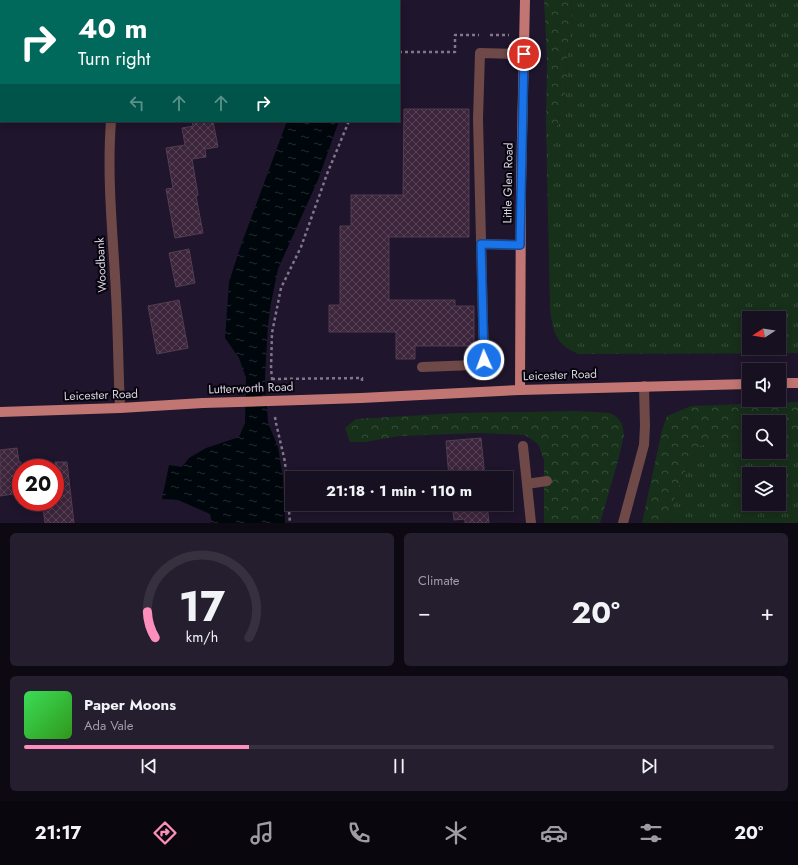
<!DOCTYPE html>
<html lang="en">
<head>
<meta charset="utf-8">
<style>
  :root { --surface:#171021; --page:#241e2e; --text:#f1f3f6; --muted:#9e9da5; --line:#36303f; --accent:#fe8ebc }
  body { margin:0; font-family:Jost,sans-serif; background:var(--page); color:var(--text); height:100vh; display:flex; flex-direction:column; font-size:15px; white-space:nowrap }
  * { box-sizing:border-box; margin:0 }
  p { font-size:13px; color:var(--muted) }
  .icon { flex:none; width:22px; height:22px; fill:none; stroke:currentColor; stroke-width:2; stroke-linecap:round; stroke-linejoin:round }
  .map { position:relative; height:523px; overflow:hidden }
  .sheet { display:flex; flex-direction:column; gap:10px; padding:10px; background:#0d0912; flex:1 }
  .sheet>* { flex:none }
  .hud { position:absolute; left:0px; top:0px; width:400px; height:122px; box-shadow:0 2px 10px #0003,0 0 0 1px var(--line); background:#00695c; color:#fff; overflow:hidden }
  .needle { width:26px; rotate:258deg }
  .fabs { position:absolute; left:742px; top:311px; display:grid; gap:8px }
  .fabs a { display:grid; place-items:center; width:44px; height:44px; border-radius:0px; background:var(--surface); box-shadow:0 2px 10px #0003,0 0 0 1px var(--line); font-size:20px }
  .speed { position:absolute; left:12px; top:459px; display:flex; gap:8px; font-size:20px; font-weight:700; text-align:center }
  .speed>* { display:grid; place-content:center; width:52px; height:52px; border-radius:50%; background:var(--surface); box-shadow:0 2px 10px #0003,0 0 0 1px var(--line); line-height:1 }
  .speed .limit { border:6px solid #d22; background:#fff; color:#111 }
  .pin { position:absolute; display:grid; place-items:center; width:34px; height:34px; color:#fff; margin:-17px; border:2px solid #fff; border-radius:50%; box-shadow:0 1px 4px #0007 }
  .me { position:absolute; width:44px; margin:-22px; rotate:358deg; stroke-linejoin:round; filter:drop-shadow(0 0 3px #0008) }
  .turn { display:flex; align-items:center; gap:14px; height:84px; padding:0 12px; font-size:18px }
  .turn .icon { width:52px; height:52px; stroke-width:2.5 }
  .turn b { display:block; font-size:28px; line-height:34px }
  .lanes { display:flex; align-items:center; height:38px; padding:0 12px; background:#0003; justify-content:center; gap:20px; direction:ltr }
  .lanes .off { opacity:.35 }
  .big { font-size:30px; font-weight:700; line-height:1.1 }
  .sheet .card { flex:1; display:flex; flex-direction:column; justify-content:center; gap:6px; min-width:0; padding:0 14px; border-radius:6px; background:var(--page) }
  .sheet .dial { align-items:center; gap:0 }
  .dial svg { height:104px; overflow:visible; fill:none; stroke:var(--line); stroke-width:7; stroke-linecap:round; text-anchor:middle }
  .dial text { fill:var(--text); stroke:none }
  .song { display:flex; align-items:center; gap:12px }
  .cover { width:48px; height:48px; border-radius:6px; background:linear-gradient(135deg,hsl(130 70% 55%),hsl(110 70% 35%)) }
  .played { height:4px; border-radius:2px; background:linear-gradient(90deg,var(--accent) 30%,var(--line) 30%) }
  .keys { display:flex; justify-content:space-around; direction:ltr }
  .heat { display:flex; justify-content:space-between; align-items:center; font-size:22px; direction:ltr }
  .sheet .tiles { flex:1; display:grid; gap:10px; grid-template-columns:1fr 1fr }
  .card:last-child { grid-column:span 2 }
  .trip { position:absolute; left:285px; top:471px; width:228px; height:40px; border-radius:0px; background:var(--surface); box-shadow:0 2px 10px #0003,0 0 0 1px var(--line); font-weight:700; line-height:40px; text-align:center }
  .menu { display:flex; height:64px; justify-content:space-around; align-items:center; background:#09060d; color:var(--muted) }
  .menu .icon { width:28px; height:28px }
  .menu .active { color:var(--accent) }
  .menu b { font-size:18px; color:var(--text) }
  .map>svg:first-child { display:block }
  .grass { fill:url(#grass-tufts); fill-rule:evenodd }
  .forest { fill:url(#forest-crowns) }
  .water { fill:url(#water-ripples) }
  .building { fill:url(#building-cross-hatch); stroke:#523d51 }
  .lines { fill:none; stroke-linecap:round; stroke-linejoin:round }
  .path { stroke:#7f778a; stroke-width:2.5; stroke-dasharray:3 3; stroke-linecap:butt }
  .minor { stroke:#6e4947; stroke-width:10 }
  .major { stroke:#c27673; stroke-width:10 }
  .major-bridge { stroke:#c27673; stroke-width:10 }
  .route-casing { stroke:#114b97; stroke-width:10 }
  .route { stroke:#1a73e8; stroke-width:7 }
  .labels { text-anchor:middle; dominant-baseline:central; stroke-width:4; stroke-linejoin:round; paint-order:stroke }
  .street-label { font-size:12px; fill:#d9d3e3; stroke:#07040d }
</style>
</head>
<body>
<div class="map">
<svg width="798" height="523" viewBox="0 0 798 523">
  <defs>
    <pattern id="grass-tufts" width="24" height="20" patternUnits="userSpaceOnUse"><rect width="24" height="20" fill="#17301a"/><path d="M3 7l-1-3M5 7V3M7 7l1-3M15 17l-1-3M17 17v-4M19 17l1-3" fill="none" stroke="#384d3b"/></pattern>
    <pattern id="forest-crowns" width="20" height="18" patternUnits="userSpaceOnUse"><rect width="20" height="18" fill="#17301a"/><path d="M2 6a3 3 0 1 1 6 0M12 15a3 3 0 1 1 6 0" fill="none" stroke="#384d3b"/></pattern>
    <pattern id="water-ripples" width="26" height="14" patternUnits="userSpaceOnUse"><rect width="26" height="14" fill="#00070c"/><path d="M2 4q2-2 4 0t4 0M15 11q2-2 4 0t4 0" fill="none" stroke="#252a2f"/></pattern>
    <pattern id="building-cross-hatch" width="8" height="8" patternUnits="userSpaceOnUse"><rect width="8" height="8" fill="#3d253c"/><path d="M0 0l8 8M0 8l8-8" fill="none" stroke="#584458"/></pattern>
  </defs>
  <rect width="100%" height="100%" fill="#1f152c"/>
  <path class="grass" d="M572,0H798V353L578,354C574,352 568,349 564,346C553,336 551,321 550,307L546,124L553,135L564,108L568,47L571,25ZM749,318H779V348H749Z
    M749,440V452H779V440H798V523H666L683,475L699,446L715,442ZM749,474H779V504H749Z"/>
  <path class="forest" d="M544,0H572L571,25L568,47L564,108L553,135L546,124L547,62Z
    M798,402V440H779V422H749V440L715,442L699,446L683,475L666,523H642L662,430L667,416L691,406Z
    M577,411L610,413L617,417L622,424L624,435L619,457L600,523H544V460L538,444L525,435L480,433L399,436L365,442H350L345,428L356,419L457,413Z"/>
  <path class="water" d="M287,121H339L318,180L278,269L271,303L268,325L265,377L268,423L278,447L283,478L285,523H212L210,514L178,500L162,499L169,465L182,467L189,458L206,448L239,437L245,423L246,378L239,358L225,338L229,282L240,248Z"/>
  <path class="building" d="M404,109H469V237H389V300H455V306H474V346H415V359H396V332H329V305H340V226H351V195H403Z
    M192,121H213L218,147L205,149L206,157L192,159L198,195L196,196L203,233L175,238L166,189L173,188L166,148L185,145L182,128L193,126Z
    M189,249L195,283L176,287L169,253Z
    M179,300L188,348L157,354L148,306Z
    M481,438L485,478H449L446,441Z
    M17,448L19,462H21V493L0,496V450Z
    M55,462H67L74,523H45L42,502H55Z
    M452,504H487L489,523H465V519L454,520Z"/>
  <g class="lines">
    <path class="path" d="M386,1V0
      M490,35H509
      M399,52H455V35H479
      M272,379L362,378V383
      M273,386L271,369L272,333L281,288L301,247L327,174L349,121
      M275,417L276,423L285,462L290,523"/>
    <path class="minor" d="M216,1V0
      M111,121C107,173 112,225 115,276C118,320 118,364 120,408
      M481,244L520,245
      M422,367L475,365L484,360L478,119L480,53L524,54
      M523,446L531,523
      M527,484L547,481
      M623,523L644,445L645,426L644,386"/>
    <path class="major" d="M779,383H798
      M520,390L521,183L525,0
      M301,400L361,398L520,390L749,384
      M0,412L120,408L203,403"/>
    <path class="major-bridge" d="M203,403L301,400"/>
  </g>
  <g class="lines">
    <g class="route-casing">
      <path id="route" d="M484,360L481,244L520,245L524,54"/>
    </g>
    <use href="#route" class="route"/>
  </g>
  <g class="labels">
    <g class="street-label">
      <text transform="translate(508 183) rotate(-89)">Little Glen Road</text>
      <text transform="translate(101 265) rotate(-93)">Woodbank</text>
      <text transform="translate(560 375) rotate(-2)">Leicester Road</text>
      <text transform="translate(251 388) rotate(-2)">Lutterworth Road</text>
      <text transform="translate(101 395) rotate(-2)">Leicester Road</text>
    </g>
  </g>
</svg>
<div class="fabs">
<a><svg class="needle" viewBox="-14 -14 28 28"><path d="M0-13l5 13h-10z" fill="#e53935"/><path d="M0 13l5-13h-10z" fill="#9e9da5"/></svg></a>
<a><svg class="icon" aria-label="sound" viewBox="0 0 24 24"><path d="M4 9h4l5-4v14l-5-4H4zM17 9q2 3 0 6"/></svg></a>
<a><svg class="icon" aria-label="search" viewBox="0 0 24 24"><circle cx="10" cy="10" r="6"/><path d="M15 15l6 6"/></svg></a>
<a><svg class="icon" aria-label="layers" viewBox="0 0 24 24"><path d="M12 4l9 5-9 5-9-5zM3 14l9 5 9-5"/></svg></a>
</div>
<div class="speed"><div class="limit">20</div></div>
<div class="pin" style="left:524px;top:54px;background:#d93025"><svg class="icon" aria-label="arrive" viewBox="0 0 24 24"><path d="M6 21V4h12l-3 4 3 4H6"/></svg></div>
<svg class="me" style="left:484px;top:360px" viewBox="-20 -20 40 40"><circle r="17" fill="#1a73e8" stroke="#fff" stroke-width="3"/><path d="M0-11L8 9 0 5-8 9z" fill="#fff"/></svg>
<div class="trip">21:18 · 1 min · 110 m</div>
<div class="hud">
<div class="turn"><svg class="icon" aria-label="right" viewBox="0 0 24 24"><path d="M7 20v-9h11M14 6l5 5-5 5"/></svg><div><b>40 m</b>Turn right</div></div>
<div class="lanes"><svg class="icon off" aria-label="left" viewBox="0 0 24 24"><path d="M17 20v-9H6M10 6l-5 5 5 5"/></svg><svg class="icon off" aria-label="ahead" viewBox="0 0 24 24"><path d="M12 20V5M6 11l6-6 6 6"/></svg><svg class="icon off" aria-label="ahead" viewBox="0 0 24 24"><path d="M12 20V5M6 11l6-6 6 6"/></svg><svg class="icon" aria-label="right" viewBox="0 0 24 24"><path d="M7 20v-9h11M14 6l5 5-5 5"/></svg></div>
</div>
</div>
<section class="sheet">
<div class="tiles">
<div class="card dial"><svg viewBox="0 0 100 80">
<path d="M14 69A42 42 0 1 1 86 69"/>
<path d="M14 69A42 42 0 0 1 8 49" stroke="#fe8ebc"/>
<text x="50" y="56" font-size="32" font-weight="700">17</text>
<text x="50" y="72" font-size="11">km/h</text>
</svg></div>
<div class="card"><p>Climate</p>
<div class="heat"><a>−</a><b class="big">20°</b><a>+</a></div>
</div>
<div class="card">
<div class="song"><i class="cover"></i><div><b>Paper Moons</b><p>Ada Vale</p></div></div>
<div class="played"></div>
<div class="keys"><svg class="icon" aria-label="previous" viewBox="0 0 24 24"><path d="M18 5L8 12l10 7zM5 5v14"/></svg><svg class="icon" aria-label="pause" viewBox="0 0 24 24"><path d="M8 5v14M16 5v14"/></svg><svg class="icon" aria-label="next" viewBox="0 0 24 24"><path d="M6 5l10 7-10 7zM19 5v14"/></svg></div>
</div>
</div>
</section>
<nav class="menu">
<b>21:17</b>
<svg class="icon active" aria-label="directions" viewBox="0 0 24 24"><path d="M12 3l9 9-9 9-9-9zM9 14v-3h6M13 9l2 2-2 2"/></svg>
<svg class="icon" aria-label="music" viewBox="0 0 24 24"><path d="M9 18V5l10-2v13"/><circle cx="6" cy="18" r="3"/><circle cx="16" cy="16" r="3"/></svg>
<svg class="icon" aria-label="phone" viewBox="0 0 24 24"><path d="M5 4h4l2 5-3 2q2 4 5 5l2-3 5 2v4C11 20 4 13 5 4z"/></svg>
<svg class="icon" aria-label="climate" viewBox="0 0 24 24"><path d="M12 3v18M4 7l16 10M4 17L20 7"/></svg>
<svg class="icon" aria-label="car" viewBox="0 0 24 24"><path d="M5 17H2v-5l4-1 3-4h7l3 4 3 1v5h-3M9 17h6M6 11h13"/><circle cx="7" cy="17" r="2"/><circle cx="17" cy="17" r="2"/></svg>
<svg class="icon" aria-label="filters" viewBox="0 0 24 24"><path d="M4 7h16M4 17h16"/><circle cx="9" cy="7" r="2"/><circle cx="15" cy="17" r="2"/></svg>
<b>20°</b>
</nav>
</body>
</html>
